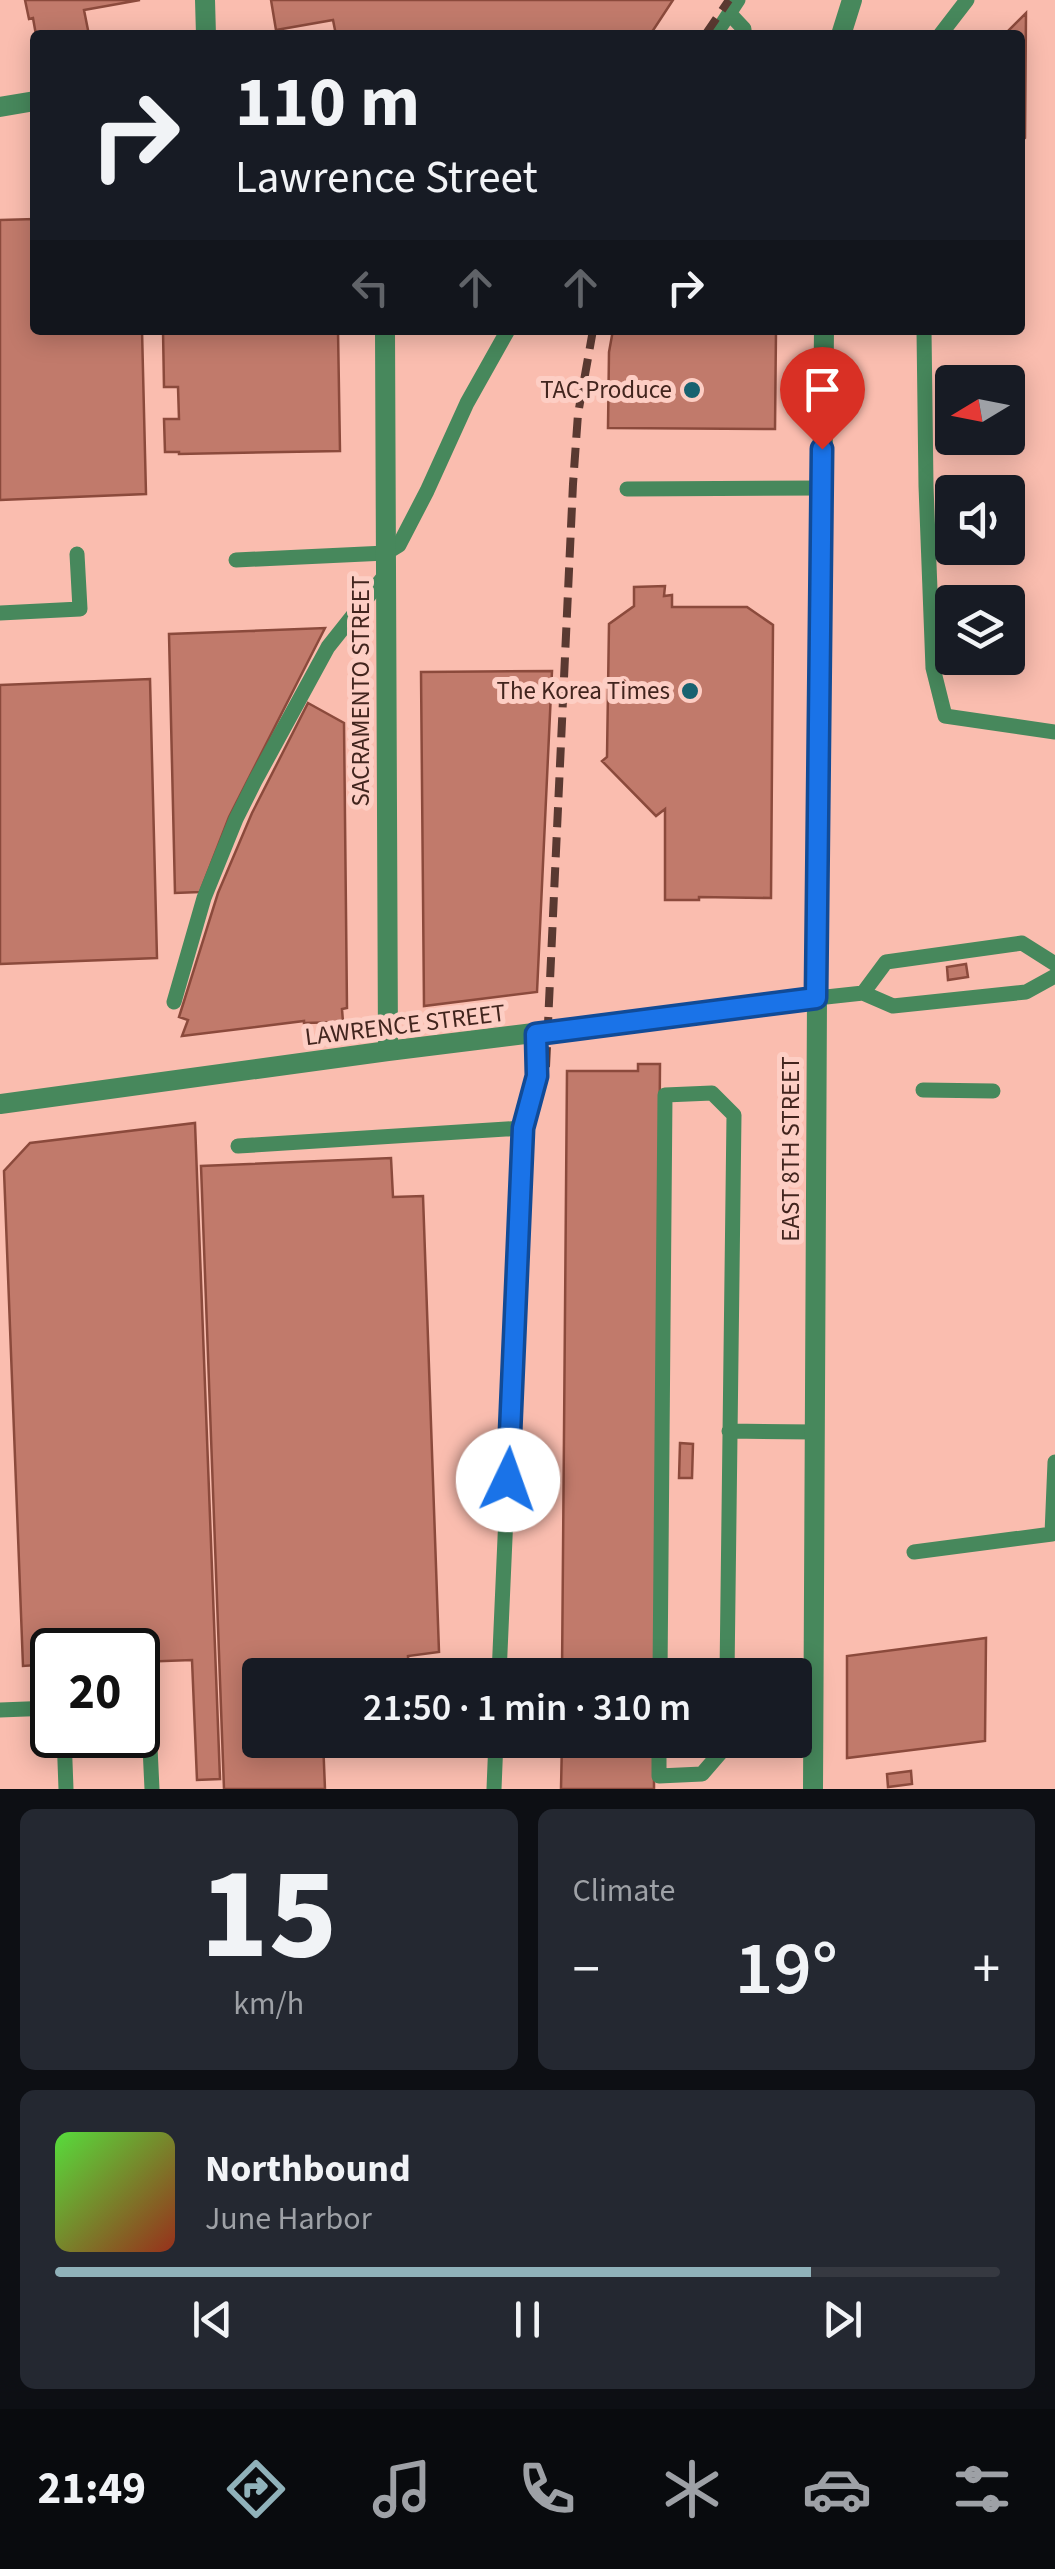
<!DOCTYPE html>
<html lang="en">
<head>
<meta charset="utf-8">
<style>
  :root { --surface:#171b24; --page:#242831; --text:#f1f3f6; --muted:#9ea1a6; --line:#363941; --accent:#90b2ba }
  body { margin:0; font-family:"Source Sans 3",sans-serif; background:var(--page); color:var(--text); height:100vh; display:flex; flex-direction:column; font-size:38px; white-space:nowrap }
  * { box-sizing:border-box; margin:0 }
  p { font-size:32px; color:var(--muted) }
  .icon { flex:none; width:55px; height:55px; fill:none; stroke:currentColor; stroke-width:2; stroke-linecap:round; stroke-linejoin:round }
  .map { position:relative; height:1789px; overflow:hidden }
  .sheet { display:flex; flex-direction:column; gap:20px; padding:20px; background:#0d0f14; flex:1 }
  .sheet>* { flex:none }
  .banner { position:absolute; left:30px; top:30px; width:995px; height:305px; border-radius:10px; box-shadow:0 5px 25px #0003; background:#171b24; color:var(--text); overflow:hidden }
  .needle { width:65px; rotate:260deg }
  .tools { position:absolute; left:935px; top:365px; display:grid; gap:20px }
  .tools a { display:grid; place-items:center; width:90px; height:90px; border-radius:10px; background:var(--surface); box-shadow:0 5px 25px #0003; font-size:50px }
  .speed { position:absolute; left:30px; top:1628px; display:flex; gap:20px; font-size:50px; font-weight:700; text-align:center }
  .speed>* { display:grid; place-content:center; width:130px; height:130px; border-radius:50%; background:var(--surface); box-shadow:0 5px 25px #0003; line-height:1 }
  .speed .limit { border:5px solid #111; border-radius:15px; background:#fff; color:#111 }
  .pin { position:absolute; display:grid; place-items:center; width:85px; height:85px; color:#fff; margin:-102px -42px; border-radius:50% 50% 50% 0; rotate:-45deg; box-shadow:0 0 10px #0007 }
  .pin .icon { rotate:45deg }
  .me { position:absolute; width:110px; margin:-55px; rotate:3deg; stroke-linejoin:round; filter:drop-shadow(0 0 8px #0008) }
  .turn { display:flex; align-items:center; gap:35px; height:210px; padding:0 40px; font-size:45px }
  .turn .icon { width:130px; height:130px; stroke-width:2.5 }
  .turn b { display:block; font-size:70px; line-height:85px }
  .lanes { display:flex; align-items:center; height:95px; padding:0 40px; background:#0003; justify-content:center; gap:50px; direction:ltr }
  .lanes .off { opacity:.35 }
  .big { font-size:75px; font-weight:600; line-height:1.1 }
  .sheet .tile { flex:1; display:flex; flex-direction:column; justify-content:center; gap:15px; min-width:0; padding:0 35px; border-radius:15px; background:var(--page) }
  .sheet .dial { align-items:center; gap:0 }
  .dial b { font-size:130px; line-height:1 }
  .song { display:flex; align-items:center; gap:30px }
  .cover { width:120px; height:120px; border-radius:15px; background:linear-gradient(135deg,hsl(110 70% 55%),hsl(10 70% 35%)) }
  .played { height:10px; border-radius:5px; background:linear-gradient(90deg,var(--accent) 80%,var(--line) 80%) }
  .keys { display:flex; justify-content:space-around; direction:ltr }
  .heat { display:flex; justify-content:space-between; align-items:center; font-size:55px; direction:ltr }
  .sheet .tiles { flex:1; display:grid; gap:20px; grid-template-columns:1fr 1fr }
  .tile:last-child { grid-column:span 2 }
  .trip { position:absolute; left:242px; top:1658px; width:570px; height:100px; border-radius:10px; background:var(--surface); box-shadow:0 5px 25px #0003; font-weight:600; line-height:100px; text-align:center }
  .dock { display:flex; height:160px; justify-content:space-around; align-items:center; background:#090b0e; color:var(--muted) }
  .dock .icon { width:70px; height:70px }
  .dock .on { color:var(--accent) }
  .dock b { font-size:45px; color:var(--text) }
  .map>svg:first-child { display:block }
  .building { fill:#c17a6b; stroke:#8b4a3c; stroke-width:2.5 }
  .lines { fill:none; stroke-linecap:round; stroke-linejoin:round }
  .service { stroke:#47885c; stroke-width:15 }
  .minor { stroke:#47885c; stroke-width:20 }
  .rail { stroke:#5a3931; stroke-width:8; stroke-dasharray:20 10; stroke-linecap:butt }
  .route-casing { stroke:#114b97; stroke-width:25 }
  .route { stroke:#1a73e8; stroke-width:18 }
  .poi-dot { fill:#196270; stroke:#fdcec4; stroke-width:4 }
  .labels { text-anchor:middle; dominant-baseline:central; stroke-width:10; stroke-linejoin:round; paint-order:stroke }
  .poi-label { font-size:25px; fill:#42251e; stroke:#fdcec4; text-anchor:end }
  .street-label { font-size:25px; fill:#42251e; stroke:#fdcec4 }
</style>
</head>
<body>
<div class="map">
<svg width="1055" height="1789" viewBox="0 0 1055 1789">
  <rect width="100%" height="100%" fill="#fabdaf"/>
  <path class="building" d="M25,0H140L84,10L89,35H36L33,18L29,19Z
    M271,0H673L650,35H336L333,20L276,30Z
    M1026,13L1025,138L1020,142V35H1004Z
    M35,219V330H142L146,494L0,500V220Z
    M163,330H338L340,451L179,454V452H165L164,419H179L178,387H164Z
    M613,330H776L775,429L608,428L609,352Z
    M665,586L664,596L672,595V607H747L773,625L771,898L699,897V900H665V809L656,816L602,761L607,757L609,624L634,606V587Z
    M325,628L229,817L200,892L175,893L169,634Z
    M1008,640H1012V665L960,664V658H1008Z
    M552,671L537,992L424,1006L421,672Z
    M150,679L157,958L0,964V685Z
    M308,703L344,723L347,1008L342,1009L343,1022L304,1023V1021L182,1036L188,1020L179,1017L218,893L252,813Z
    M966,964L968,977L948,980L947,967Z
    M638,1064H660L655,1675H562L567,1071H638Z
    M195,1123L220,1779L197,1780L192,1660L138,1662V1650H52V1664L23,1666L4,1171L30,1143Z
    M391,1158L393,1197L423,1196L439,1652L408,1656L409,1675H260V1740H323L325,1789H224L201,1166Z
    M680,1443L693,1444L692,1478H679Z
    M986,1638L985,1741L847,1758V1656Z
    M562,1740H654V1789H561Z
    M911,1771L912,1784L888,1787L887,1774Z"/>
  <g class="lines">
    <path class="service" d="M729,13L744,29V35
      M715,35L738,0
      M940,35L967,0
      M924,330L926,486L933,668L945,716L1055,732
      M627,489L822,488
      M236,560L386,553L399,545L427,491L467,403L508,330
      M0,613L80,609L77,554
      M863,993L886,962L1022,943L1055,964
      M817,998L863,993L893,1006L1026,992L1055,976
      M174,1002L204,898L236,819L255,781L328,647L386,574
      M923,1090L993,1091
      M238,1146L523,1128
      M729,1431L815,1432
      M914,1552L1052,1534L1055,1462
      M499,1675L523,1128L537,1076L536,1033
      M660,1675L665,1095L712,1093L734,1115L727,1675
      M138,1705H148L152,1789
      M0,1710L52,1708
      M64,1735L66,1789
      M659,1740V1776L702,1774L727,1745V1740
      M494,1789L496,1740"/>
    <path class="minor" d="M205,0L206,35
      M841,35L852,0
      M0,107L35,101
      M385,330L388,1051
      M0,1104L388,1051L817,998
      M813,1789L817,998L824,330"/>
    <path class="rail" d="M705,35L729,0
      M546,1067L573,484L578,414L593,330"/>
  </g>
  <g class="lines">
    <g class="route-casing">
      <path id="route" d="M508,1480L523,1128L537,1076L536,1034L816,998L822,449"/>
    </g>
    <use href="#route" class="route"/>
  </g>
  <g class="poi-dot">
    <circle cx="692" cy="390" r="10"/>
    <circle cx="690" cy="691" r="10"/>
  </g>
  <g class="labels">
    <g class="poi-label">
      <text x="672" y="390">TAC Produce</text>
      <text x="670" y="691">The Korea Times</text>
    </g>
    <g class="street-label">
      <text transform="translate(361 691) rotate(-90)">SACRAMENTO STREET</text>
      <text transform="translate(405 1025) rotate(-7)">LAWRENCE STREET</text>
      <text transform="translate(791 1149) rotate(-90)">EAST 8TH STREET</text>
    </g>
  </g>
</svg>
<div class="tools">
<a><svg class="needle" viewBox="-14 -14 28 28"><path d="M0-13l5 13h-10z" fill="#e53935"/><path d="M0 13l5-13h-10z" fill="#9ea1a6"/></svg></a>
<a><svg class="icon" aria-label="sound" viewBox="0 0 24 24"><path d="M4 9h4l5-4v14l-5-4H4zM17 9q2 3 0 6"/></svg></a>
<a><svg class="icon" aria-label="layers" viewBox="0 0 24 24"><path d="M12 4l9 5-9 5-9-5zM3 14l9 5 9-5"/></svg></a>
</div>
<div class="speed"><div class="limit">20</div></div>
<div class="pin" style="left:822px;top:449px;background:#d93025"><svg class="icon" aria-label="arrive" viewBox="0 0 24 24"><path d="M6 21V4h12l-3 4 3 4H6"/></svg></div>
<svg class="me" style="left:508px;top:1480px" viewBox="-20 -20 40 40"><circle r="19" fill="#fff"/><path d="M0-13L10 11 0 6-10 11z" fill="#1a73e8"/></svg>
<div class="trip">21:50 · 1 min · 310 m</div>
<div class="banner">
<div class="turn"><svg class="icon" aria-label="right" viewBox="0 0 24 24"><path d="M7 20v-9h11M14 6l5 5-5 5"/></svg><div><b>110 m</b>Lawrence Street</div></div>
<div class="lanes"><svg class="icon off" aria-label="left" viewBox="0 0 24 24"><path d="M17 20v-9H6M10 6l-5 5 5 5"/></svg><svg class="icon off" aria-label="ahead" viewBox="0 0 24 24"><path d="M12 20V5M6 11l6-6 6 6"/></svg><svg class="icon off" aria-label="ahead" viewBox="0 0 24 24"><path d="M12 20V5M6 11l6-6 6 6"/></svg><svg class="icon" aria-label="right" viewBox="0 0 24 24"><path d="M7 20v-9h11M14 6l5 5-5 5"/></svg></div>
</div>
</div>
<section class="sheet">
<div class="tiles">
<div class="tile dial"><b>15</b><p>km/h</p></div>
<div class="tile"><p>Climate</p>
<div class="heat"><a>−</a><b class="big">19°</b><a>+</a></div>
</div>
<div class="tile">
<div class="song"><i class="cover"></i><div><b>Northbound</b><p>June Harbor</p></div></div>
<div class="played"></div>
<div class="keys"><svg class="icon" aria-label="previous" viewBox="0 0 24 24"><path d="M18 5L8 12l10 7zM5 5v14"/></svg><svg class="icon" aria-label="pause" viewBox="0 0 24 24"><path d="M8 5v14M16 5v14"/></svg><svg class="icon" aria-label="next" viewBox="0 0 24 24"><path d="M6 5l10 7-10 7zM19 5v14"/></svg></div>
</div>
</div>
</section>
<nav class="dock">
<b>21:49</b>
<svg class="icon on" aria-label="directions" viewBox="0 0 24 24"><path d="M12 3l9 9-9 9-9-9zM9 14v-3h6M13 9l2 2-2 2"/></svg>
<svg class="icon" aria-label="music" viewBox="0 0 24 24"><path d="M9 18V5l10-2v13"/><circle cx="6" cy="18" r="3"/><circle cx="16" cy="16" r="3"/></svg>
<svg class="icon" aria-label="phone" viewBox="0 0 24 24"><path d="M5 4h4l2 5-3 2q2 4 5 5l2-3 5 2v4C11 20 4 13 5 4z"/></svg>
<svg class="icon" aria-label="climate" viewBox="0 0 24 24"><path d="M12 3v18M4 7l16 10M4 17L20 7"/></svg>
<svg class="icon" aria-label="car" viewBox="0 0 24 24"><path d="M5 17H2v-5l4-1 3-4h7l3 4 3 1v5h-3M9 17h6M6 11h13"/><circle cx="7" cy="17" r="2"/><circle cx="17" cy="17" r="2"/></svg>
<svg class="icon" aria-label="filters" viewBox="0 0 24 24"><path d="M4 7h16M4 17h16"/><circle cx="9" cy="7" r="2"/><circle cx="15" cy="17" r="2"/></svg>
</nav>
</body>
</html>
